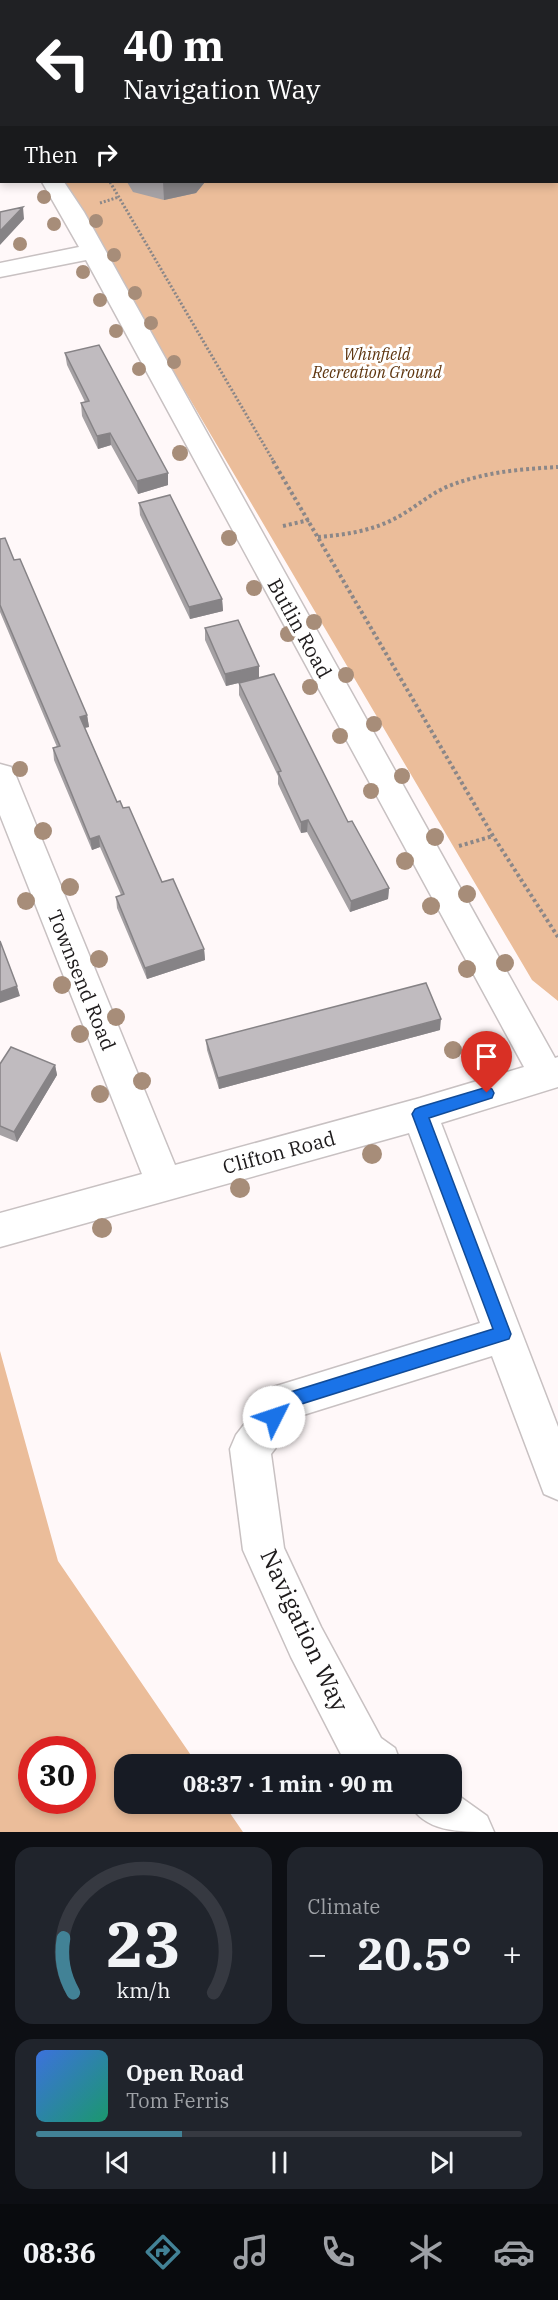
<!DOCTYPE html>
<html lang="en">
<head>
<meta charset="utf-8">
<style>
  :root { --surface:#171b24; --page:#20242c; --text:#f1f3f6; --muted:#9ea1a6; --line:#363941; --accent:#428296 }
  body { margin:0; font-family:"IBM Plex Serif",serif; background:var(--page); color:var(--text); height:100vh; display:flex; flex-direction:column; font-size:22px; white-space:nowrap }
  * { box-sizing:border-box; margin:0 }
  p { font-size:20px; color:var(--muted) }
  .icon { flex:none; width:33px; height:33px; fill:none; stroke:currentColor; stroke-width:2; stroke-linecap:round; stroke-linejoin:round }
  .map { position:relative; height:1832px; overflow:hidden }
  .drawer { display:flex; flex-direction:column; gap:15px; padding:15px; background:#0d0f14; flex:1 }
  .drawer>* { flex:none }
  .guide { position:absolute; left:0px; top:0px; width:558px; height:183px; box-shadow:0 3px 9px #0003; background:#202124; color:#fff; overflow:hidden }
  .speed { position:absolute; left:18px; top:1736px; display:flex; gap:12px; font-size:30px; font-weight:700; text-align:center }
  .speed>* { display:grid; place-content:center; width:78px; height:78px; border-radius:50%; background:var(--surface); box-shadow:0 3px 9px #0003; line-height:1 }
  .speed .limit { border:9px solid #d22; background:#fff; color:#111 }
  .pin { position:absolute; display:grid; place-items:center; width:51px; height:51px; color:#fff; margin:-62px -26px; border-radius:50% 50% 50% 0; rotate:-45deg; box-shadow:0 0 6px #0007 }
  .pin .icon { rotate:45deg }
  .me { position:absolute; width:66px; margin:-33px; rotate:49deg; stroke-linejoin:round; filter:drop-shadow(0 0 4px #0008) }
  .turn { display:flex; align-items:center; gap:21px; height:126px; padding:0 24px; font-size:27px }
  .turn .icon { width:78px; height:78px; stroke-width:2.5 }
  .turn b { display:block; font-size:42px; line-height:51px }
  .then { display:flex; align-items:center; height:57px; padding:0 24px; background:#0003; gap:12px; font-size:22px }
  .big { font-size:45px; font-weight:800; line-height:1.1 }
  .drawer .widget { flex:1; display:flex; flex-direction:column; justify-content:center; gap:9px; min-width:0; padding:0 21px; border-radius:18px; background:var(--page) }
  .drawer .dial { align-items:center; gap:0 }
  .dial svg { height:156px; overflow:visible; fill:none; stroke:var(--line); stroke-width:7; stroke-linecap:round; text-anchor:middle }
  .dial text { fill:var(--text); stroke:none }
  .song { display:flex; align-items:center; gap:18px }
  .cover { width:72px; height:72px; border-radius:9px; background:linear-gradient(135deg,hsl(220 70% 55%),hsl(160 70% 35%)) }
  .played { height:6px; border-radius:3px; background:linear-gradient(90deg,var(--accent) 30%,var(--line) 30%) }
  .keys { display:flex; justify-content:space-around; direction:ltr }
  .heat { display:flex; justify-content:space-between; align-items:center; font-size:33px; direction:ltr }
  .drawer .tiles { flex:1; display:grid; gap:15px; grid-template-columns:1fr 1fr }
  .widget:last-child { grid-column:span 2 }
  .trip { position:absolute; left:114px; top:1754px; width:348px; height:60px; border-radius:18px; background:var(--surface); box-shadow:0 3px 9px #0003; font-weight:800; line-height:60px; text-align:center }
  .menu { display:flex; height:96px; justify-content:space-around; align-items:center; background:#090b0e; color:var(--muted) }
  .menu .icon { width:42px; height:42px }
  .menu .current { color:var(--accent) }
  .menu b { font-size:27px; color:var(--text) }
  .map>svg:first-child { display:block }
  .green { fill:#ebbd9a; fill-rule:evenodd }
  .lines { fill:none; stroke-linecap:round; stroke-linejoin:round }
  .minor-casing { stroke:#c8c1c2; stroke-width:3 }
  .path-far1 { stroke:#8b8788; stroke-width:3; stroke-dasharray:2 2; stroke-linecap:butt }
  .path { stroke:#8b8788; stroke-width:4; stroke-dasharray:3 3; stroke-linecap:butt }
  .minor { fill:#fff; fill-rule:evenodd }
  .tree { fill:#a78d79 }
  .wall { fill:#a5a1a4 }
  .shaded-wall { fill:#868386 }
  .building { fill:#c0bbbf; stroke:#868386; stroke-width:1.5 }
  .route { fill:#1a73e8; stroke:#114b97; stroke-width:1.5 }
  .labels { text-anchor:middle; dominant-baseline:central; stroke-width:6; stroke-linejoin:round; paint-order:stroke }
  .far-park-label { font-size:16px; font-style:italic; fill:#5f3610; stroke:#fff }
  .street-label { font-size:20px; fill:#1d1a1b; stroke:#fff }
  .near-street-label { font-size:24px; fill:#1d1a1b; stroke:#fff }
</style>
</head>
<body>
<div class="map">
<svg width="558" height="1832" viewBox="0 0 558 1832">
  <rect width="100%" height="100%" fill="#fff8f9"/>
  <path class="green" d="M0,0H530L531,1L2,2L1,73Z
    M557,30L558,32V1001L532,980L62,182H556Z
    M0,1351L58,1561L197,1764H124V1803H223L243,1832H0ZM32,1749H82V1800H32Z"/>
  <g class="lines">
    <g class="minor-casing">
      <path id="minor" d="M0,0H11L12,2H2V8Z
        M0,84L2,85V100L0,99Z
        M0,120H2V134H0Z
        M42,182H64L84,212L555,1058L558,1057V1087L441,1123L558,1427V1500L544,1494L492,1356L300,1416L271,1454L284,1548L321,1627L381,1738L395,1748L401,1764H346L291,1657L243,1550L230,1449L236,1435L273,1387L480,1323L409,1133L0,1247V1213L142,1174L0,815V764L11,767L16,776L175,1165L420,1098L524,1067L86,260L0,277V263L79,247Z
        M452,1791L487,1816L494,1832C457,1832 425,1832 409,1803H452Z"/>
    </g>
    <path class="path-far1" d="M425,2L429,0
      M556,51L558,53
      M110,182L274,462
      M100,203L119,197"/>
    <path class="path" d="M273,461L493,836L558,937
      M283,526L309,520
      M318,537C344,535 371,531 394,519C414,509 429,494 449,486C484,472 521,469 558,467
      M459,846L493,836"/>
    <use href="#minor" class="minor"/>
  </g>
  <g class="tree">
    <circle cx="44" cy="197" r="7"/>
    <circle cx="96" cy="221" r="7"/>
    <circle cx="54" cy="224" r="7"/>
    <circle cx="20" cy="244" r="7"/>
    <circle cx="114" cy="255" r="7"/>
    <circle cx="83" cy="272" r="7"/>
    <circle cx="135" cy="293" r="7"/>
    <circle cx="100" cy="300" r="7"/>
    <circle cx="151" cy="323" r="7"/>
    <circle cx="116" cy="331" r="7"/>
    <circle cx="174" cy="362" r="7"/>
    <circle cx="139" cy="369" r="7"/>
    <circle cx="180" cy="453" r="8"/>
    <circle cx="229" cy="538" r="8"/>
    <circle cx="254" cy="588" r="8"/>
    <circle cx="314" cy="622" r="8"/>
    <circle cx="288" cy="634" r="8"/>
    <circle cx="346" cy="675" r="8"/>
    <circle cx="310" cy="687" r="8"/>
    <circle cx="374" cy="724" r="8"/>
    <circle cx="340" cy="736" r="8"/>
    <circle cx="20" cy="769" r="8"/>
    <circle cx="402" cy="776" r="8"/>
    <circle cx="371" cy="791" r="8"/>
    <circle cx="43" cy="831" r="9"/>
    <circle cx="435" cy="837" r="9"/>
    <circle cx="405" cy="861" r="9"/>
    <circle cx="70" cy="887" r="9"/>
    <circle cx="467" cy="894" r="9"/>
    <circle cx="26" cy="901" r="9"/>
    <circle cx="431" cy="906" r="9"/>
    <circle cx="99" cy="959" r="9"/>
    <circle cx="505" cy="963" r="9"/>
    <circle cx="467" cy="969" r="9"/>
    <circle cx="62" cy="985" r="9"/>
    <circle cx="116" cy="1017" r="9"/>
    <circle cx="80" cy="1034" r="9"/>
    <circle cx="453" cy="1050" r="9"/>
    <circle cx="142" cy="1081" r="9"/>
    <circle cx="100" cy="1094" r="9"/>
    <circle cx="372" cy="1154" r="10"/>
    <circle cx="240" cy="1188" r="10"/>
    <circle cx="102" cy="1228" r="10"/>
  </g>
  <path class="wall" d="M127,182H205L196,193L164,200L133,192Z
    M65,353L168,485L138,494L111,445L98,449L82,416L81,403L85,402L67,365Z
    M139,503L222,599L223,611L190,619L140,515Z
    M0,539L14,560L87,715L89,727L85,728L117,802L162,882L204,949L205,960L147,979L117,908L116,897L121,895L100,847L92,850L54,760L53,748L57,747L0,612Z
    M205,628L259,666V678L226,686L205,640Z
    M239,683L348,822L389,888L388,899L350,912L307,832L301,833L278,784V776L239,695Z
    M440,1030L219,1089L207,1050L206,1040Z
    M0,1064L55,1065L57,1075L17,1142L0,1135Z"/>
  <path class="shaded-wall" d="M163,182H205L196,193L164,200Z
    M23,207L24,219L0,245V231Z
    M110,433L111,445L98,449L97,436Z
    M168,473V485L138,494L137,481Z
    M222,599L223,611L190,619L189,607Z
    M259,666V678L226,686L225,674Z
    M87,715L89,727L82,728L80,717Z
    M308,820L307,832L301,833V822Z
    M99,836L100,847L92,850L90,839Z
    M389,888L388,899L350,912L351,901Z
    M204,949L205,960L147,979L145,968Z
    M17,986L20,996L0,1003V992Z
    M441,1019L440,1030L219,1089L218,1078Z
    M55,1065L57,1075L17,1142L14,1132Z"/>
  <path class="building" d="M23,207L0,231V212Z
    M99,345L168,473L137,481L110,433L97,436L81,403L89,401L65,353Z
    M170,495L222,599L189,607L139,503Z
    M5,538L14,560L20,559L87,715L80,717L117,802L120,801L123,808L129,807L162,882L173,879L204,949L145,968L116,897L124,894L99,836L90,839L53,748L60,746L0,605V539Z
    M238,620L259,666L225,674L205,628Z
    M274,674L348,822L352,821L389,888L351,901L308,820L301,822L278,772L281,771L239,683Z
    M0,941L17,986L0,992Z
    M426,983L441,1019L218,1078L206,1040Z
    M11,1047L55,1065L14,1132L0,1126V1064Z"/>
  <path class="route" d="M487,1087L492,1089L494,1093L492,1098L429,1118L511,1334L509,1339L292,1407L280,1422L274,1425L269,1422L266,1417L281,1395L493,1329L412,1114L415,1109L420,1107Z"/>
  <g class="labels">
    <g class="far-park-label">
      <text x="377" y="354">Whinfield<tspan x="377" dy="18">Recreation Ground</tspan></text>
    </g>
    <g class="street-label">
      <text transform="translate(300 628) rotate(61)">Butlin Road</text>
      <text transform="translate(82 980) rotate(68)">Townsend Road</text>
      <text transform="translate(279 1152) rotate(-15)">Clifton Road</text>
    </g>
    <g class="near-street-label">
      <text transform="translate(305 1630) rotate(65)">Navigation Way</text>
    </g>
  </g>
</svg>
<div class="speed"><div class="limit">30</div></div>
<div class="pin" style="left:487px;top:1093px;background:#d93025"><svg class="icon" aria-label="arrive" viewBox="0 0 24 24"><path d="M6 21V4h12l-3 4 3 4H6"/></svg></div>
<svg class="me" style="left:274px;top:1417px" viewBox="-20 -20 40 40"><circle r="19" fill="#fff"/><path d="M0-13L10 11 0 6-10 11z" fill="#1a73e8"/></svg>
<div class="trip">08:37 · 1 min · 90 m</div>
<div class="guide">
<div class="turn"><svg class="icon" aria-label="left" viewBox="0 0 24 24"><path d="M17 20v-9H6M10 6l-5 5 5 5"/></svg><div><b>40 m</b>Navigation Way</div></div>
<div class="then">Then<svg class="icon" aria-label="right" viewBox="0 0 24 24"><path d="M7 20v-9h11M14 6l5 5-5 5"/></svg></div>
</div>
</div>
<section class="drawer">
<div class="tiles">
<div class="widget dial"><svg viewBox="0 0 100 80">
<path d="M14 69A42 42 0 1 1 86 69"/>
<path d="M14 69A42 42 0 0 1 9 41" stroke="#428296"/>
<text x="50" y="56" font-size="32" font-weight="700">23</text>
<text x="50" y="72" font-size="11">km/h</text>
</svg></div>
<div class="widget"><p>Climate</p>
<div class="heat"><a>−</a><b class="big">20.5°</b><a>+</a></div>
</div>
<div class="widget">
<div class="song"><i class="cover"></i><div><b>Open Road</b><p>Tom Ferris</p></div></div>
<div class="played"></div>
<div class="keys"><svg class="icon" aria-label="previous" viewBox="0 0 24 24"><path d="M18 5L8 12l10 7zM5 5v14"/></svg><svg class="icon" aria-label="pause" viewBox="0 0 24 24"><path d="M8 5v14M16 5v14"/></svg><svg class="icon" aria-label="next" viewBox="0 0 24 24"><path d="M6 5l10 7-10 7zM19 5v14"/></svg></div>
</div>
</div>
</section>
<nav class="menu">
<b>08:36</b>
<svg class="icon current" aria-label="directions" viewBox="0 0 24 24"><path d="M12 3l9 9-9 9-9-9zM9 14v-3h6M13 9l2 2-2 2"/></svg>
<svg class="icon" aria-label="music" viewBox="0 0 24 24"><path d="M9 18V5l10-2v13"/><circle cx="6" cy="18" r="3"/><circle cx="16" cy="16" r="3"/></svg>
<svg class="icon" aria-label="phone" viewBox="0 0 24 24"><path d="M5 4h4l2 5-3 2q2 4 5 5l2-3 5 2v4C11 20 4 13 5 4z"/></svg>
<svg class="icon" aria-label="climate" viewBox="0 0 24 24"><path d="M12 3v18M4 7l16 10M4 17L20 7"/></svg>
<svg class="icon" aria-label="car" viewBox="0 0 24 24"><path d="M5 17H2v-5l4-1 3-4h7l3 4 3 1v5h-3M9 17h6M6 11h13"/><circle cx="7" cy="17" r="2"/><circle cx="17" cy="17" r="2"/></svg>
</nav>
</body>
</html>
